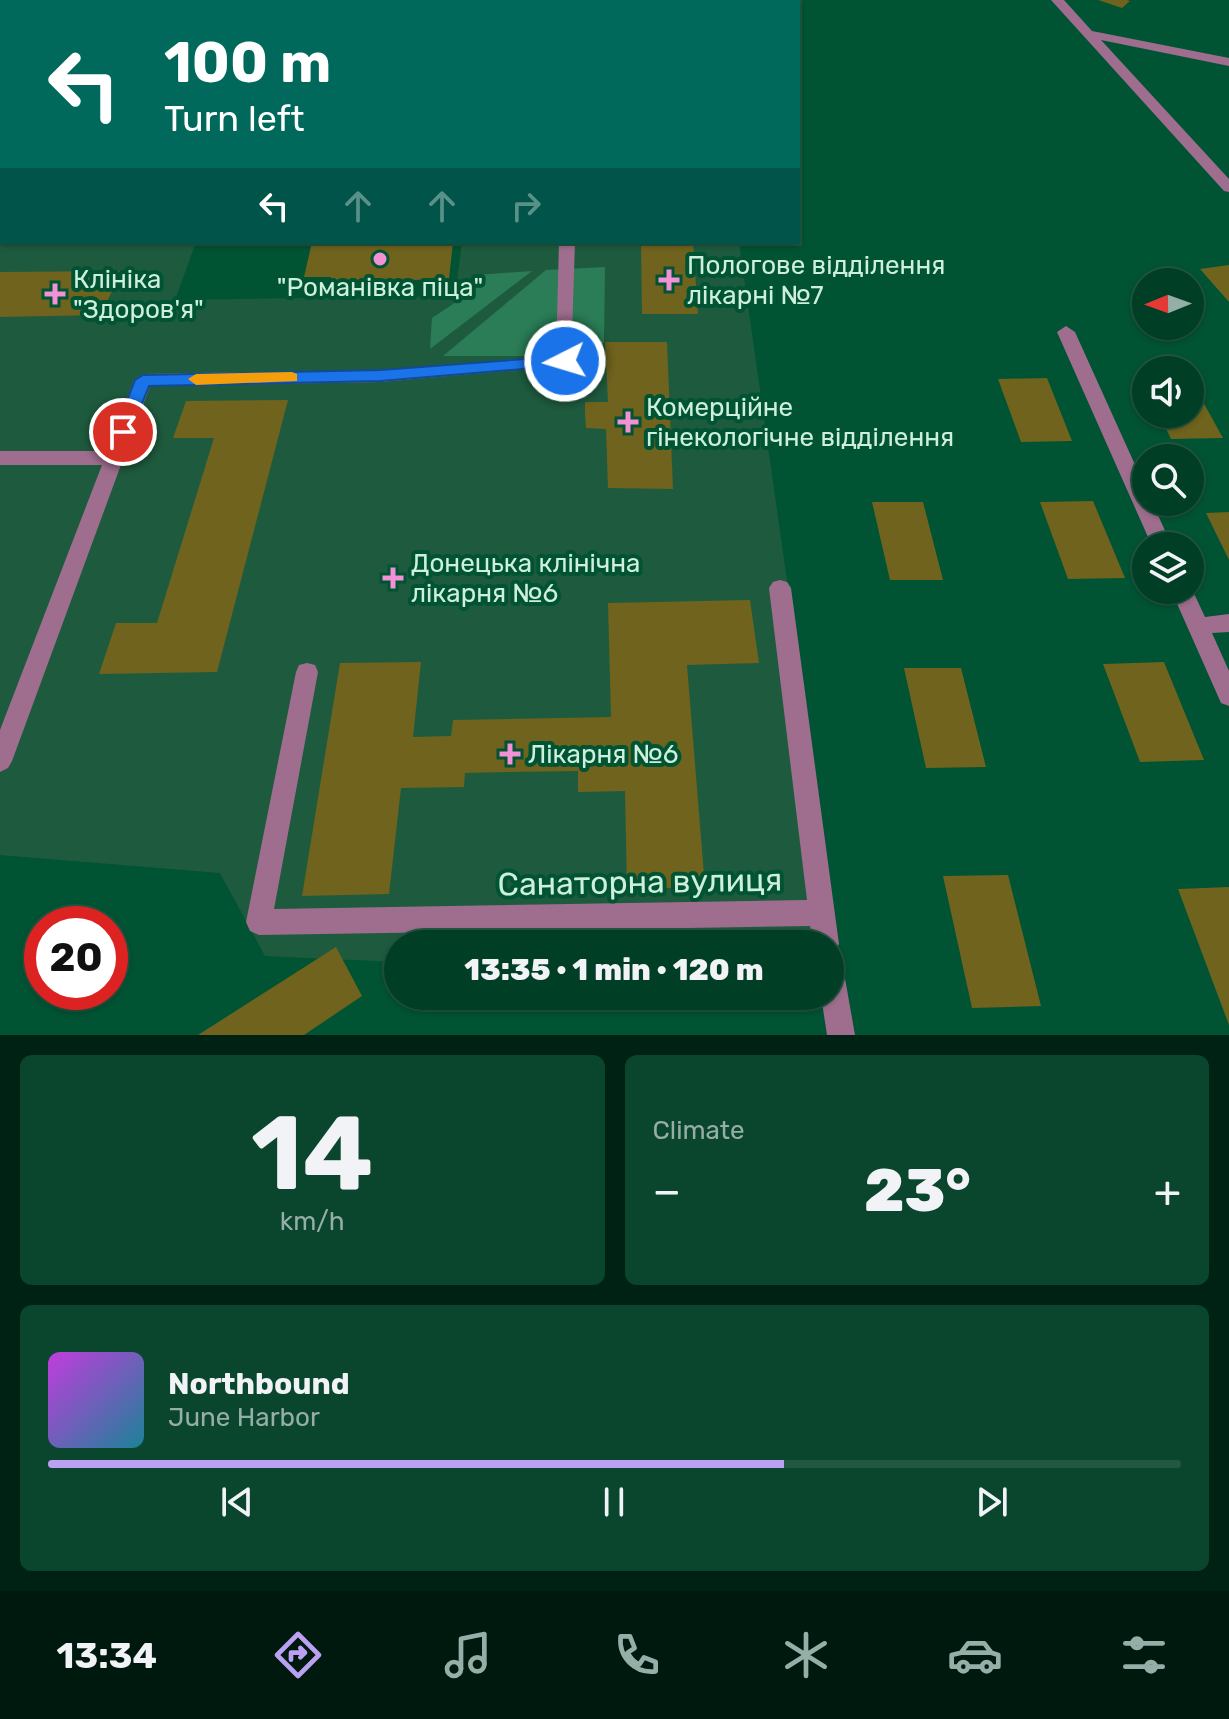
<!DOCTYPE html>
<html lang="en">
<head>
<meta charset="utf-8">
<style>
  :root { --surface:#003e26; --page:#0a452e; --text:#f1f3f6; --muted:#95aea7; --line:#225743; --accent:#bca0f2 }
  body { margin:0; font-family:Rubik,sans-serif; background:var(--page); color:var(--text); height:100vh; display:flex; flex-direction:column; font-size:30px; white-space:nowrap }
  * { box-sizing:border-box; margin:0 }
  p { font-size:26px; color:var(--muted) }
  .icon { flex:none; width:44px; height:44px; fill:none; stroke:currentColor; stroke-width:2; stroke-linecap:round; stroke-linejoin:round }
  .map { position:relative; height:1035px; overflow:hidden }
  .drawer { display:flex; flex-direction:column; gap:20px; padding:20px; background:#002215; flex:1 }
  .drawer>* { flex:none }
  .banner { position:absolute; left:0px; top:0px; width:800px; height:244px; box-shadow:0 2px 6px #0004,0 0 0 2px var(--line); background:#00695c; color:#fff; overflow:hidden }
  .needle { width:52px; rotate:269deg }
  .buttons { position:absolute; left:1132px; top:268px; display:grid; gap:16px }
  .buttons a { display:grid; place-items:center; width:72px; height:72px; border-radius:50%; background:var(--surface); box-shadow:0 2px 6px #0004,0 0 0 2px var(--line); font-size:40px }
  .speed { position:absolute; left:24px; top:906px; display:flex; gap:16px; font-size:40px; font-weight:700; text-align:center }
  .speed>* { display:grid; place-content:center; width:104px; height:104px; border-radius:50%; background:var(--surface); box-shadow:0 2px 6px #0004,0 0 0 2px var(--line); line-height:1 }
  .speed .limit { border:12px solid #d22; background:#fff; color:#111 }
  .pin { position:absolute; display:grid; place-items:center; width:68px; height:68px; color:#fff; margin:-34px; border:4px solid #fff; border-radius:50%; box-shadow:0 2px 8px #0007 }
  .me { position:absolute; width:88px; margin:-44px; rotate:265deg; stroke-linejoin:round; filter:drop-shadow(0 0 6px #0008) }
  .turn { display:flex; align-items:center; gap:28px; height:168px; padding:0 32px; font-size:36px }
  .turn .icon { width:104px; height:104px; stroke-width:2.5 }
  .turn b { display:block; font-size:56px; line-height:68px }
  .lanes { display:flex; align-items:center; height:76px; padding:0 32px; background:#0003; justify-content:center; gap:40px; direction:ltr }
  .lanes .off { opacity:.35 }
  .big { font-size:60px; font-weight:800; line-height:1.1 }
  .drawer .tile { flex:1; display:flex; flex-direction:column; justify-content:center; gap:12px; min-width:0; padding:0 28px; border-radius:12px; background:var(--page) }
  .drawer .dial { align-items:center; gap:0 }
  .dial b { font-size:104px; line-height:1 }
  .song { display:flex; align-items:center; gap:24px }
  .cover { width:96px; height:96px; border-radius:12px; background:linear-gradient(135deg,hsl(290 70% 55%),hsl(190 70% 35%)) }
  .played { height:8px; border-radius:4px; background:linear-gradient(90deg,var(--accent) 65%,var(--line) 65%) }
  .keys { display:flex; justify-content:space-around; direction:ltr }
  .heat { display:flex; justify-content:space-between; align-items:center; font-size:44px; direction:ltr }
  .drawer .tiles { flex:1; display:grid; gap:20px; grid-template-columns:1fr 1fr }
  .tile:last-child { grid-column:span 2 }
  .trip { position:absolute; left:384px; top:930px; width:460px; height:80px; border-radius:40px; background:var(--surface); box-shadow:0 2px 6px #0004,0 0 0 2px var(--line); font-weight:800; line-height:80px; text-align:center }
  .menu { display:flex; height:128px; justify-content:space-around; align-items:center; background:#00190f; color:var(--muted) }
  .menu .icon { width:56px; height:56px }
  .menu .selected { color:var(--accent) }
  .menu b { font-size:36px; color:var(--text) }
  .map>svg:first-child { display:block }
  .built { fill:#1e5b3e }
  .green { fill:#2a7d56 }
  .building { fill:#6f631d }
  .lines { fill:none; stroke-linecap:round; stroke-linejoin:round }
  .minor { fill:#9f6e8e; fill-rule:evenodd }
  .major { fill:#f593d6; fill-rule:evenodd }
  .route { fill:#1a73e8; stroke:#114b97; stroke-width:2 }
  .slow { fill:#f59e0b }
  .poi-dot { fill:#f391d5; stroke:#005333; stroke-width:3 }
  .labels { text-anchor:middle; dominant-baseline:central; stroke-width:8; stroke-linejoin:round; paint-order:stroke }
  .poi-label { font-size:26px; fill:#cdefdb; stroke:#005333; text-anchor:start }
  .near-street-label { font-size:32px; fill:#cdefdb; stroke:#005333 }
</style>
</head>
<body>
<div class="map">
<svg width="1229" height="1035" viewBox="0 0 1229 1035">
  <rect width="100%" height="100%" fill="#005333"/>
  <path class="built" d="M0,216L2,242H196L175,300L455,296L462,242H739L842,969H830V944H398V962L265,956L220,873L0,855Z"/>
  <path class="green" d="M605,267L604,343L590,344L589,356H443L546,270Z
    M532,271L430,349L432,318L471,292L475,275Z"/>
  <path class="building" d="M1098,0H1127L1130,1L1122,8Z
    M312,242H453L449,279L411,280L408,294L349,295L351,286H329L331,277H304Z
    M641,242H693L698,314H642Z
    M1229,265V302L1200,269Z
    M121,271L101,315L0,317V272Z
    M605,342H667L673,489L608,488L606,429L586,428L585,415V402H608Z
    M1047,378L1072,441L1021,442L998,379Z
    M1190,382H1192L1223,438L1171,439L1159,414H1190Z
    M288,400L217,672L99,674L116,623H157L214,438H173L186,401Z
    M1093,501L1125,578L1068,579L1040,502Z
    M872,502H923L943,580H890Z
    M1229,512V560L1206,513Z
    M750,600L759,663L687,665L705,887L627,889L625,791L578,792V771L508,772L465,773L464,787L401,788L389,894L302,896L340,663L421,662L413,737L451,736L453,720L611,717L608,603Z
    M1164,662L1204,760L1140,762L1103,664Z
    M904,668H961L986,767L926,768Z
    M1008,875L1041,1006L972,1008L943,876Z
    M1229,887V1025L1178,889Z
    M336,947L362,996L304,1035H198Z"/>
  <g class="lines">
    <path class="minor" d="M1051,0H1064L1092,31L1229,58V66L1101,40L1229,179V192L1224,191Z
      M559,242H575L571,365L381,382L150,386L12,761L8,768L0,772V730L102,465H0V451H107L134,380L143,374L381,370L556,356Z
      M1066,326L1075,332L1146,489V502H1152L1172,546H1152L1057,332Z
      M780,580L787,582L791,588L839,944L832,955L839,958L843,967L855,1035H827L821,996H830V944H813L810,926L259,935L250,931L246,922L296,672L299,665L307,663L315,665L318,672L274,909L807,900L769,588L773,582Z
      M1190,585L1205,617L1229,614V632L1212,633L1229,671V706L1221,703L1171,590H1190Z"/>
    <path class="major" d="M116,0H131L115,2Z
      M2,59V68L0,69V60Z"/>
  </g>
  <path class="route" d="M565,356L570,357V365L381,381L149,386L129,436H117L115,432L135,380L143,375L381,370Z"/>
  <path class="slow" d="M292,372L297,374V381L196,385L188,379L196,374Z"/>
  <g class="poi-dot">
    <circle cx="380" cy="259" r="8"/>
    <path d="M665 268h8v8h8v8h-8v8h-8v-8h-8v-8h8z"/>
    <path d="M51 282h8v8h8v8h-8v8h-8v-8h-8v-8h8z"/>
    <path d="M624 410h8v8h8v8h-8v8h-8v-8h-8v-8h8z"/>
    <path d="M389 566h8v8h8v8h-8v8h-8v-8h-8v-8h8z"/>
    <path d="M506 742h8v8h8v8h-8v8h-8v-8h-8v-8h8z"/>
  </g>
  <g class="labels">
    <g class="poi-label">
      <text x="687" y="265">Пологове відділення<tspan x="687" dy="30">лікарні №7</tspan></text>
      <text x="73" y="279">Клініка<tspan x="73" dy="30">"Здоров'я"</tspan></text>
      <text x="380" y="287" text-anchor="middle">"Романівка піца"</text>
      <text x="646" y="407">Комерційне<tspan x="646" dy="30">гінекологічне відділення</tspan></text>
      <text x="411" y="563">Донецька клінічна<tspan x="411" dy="30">лікарня №6</tspan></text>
      <text x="528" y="754">Лікарня №6</text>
    </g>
    <g class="near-street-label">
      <text transform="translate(640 882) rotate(-1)">Санаторна вулиця</text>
    </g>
  </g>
</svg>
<div class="buttons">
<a><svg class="needle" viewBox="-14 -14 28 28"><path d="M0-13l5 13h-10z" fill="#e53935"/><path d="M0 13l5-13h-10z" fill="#95aea7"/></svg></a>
<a><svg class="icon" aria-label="sound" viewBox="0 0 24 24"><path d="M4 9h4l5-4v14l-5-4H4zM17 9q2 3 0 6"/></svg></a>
<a><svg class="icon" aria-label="search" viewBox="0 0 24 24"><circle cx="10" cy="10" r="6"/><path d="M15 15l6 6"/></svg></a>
<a><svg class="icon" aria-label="layers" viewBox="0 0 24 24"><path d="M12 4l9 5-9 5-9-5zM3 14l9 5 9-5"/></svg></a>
</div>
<div class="speed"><div class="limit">20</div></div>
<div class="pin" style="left:123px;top:432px;background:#d93025"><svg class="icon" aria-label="arrive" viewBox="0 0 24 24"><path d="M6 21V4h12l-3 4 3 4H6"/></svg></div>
<svg class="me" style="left:565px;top:361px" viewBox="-20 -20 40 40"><circle r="17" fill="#1a73e8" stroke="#fff" stroke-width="3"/><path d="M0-11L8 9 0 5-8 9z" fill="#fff"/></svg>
<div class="trip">13:35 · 1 min · 120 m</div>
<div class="banner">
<div class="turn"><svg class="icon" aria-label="left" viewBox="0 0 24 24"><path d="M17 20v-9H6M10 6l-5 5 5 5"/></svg><div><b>100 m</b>Turn left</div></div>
<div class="lanes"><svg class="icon" aria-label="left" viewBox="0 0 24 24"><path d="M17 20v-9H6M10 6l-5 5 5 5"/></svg><svg class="icon off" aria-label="ahead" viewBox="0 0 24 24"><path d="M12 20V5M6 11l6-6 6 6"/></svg><svg class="icon off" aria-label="ahead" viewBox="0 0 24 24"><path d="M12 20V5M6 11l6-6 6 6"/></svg><svg class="icon off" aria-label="right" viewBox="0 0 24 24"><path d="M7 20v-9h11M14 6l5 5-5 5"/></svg></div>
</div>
</div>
<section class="drawer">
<div class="tiles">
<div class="tile dial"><b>14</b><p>km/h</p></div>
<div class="tile"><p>Climate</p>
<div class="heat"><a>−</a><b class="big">23°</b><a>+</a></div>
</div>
<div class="tile">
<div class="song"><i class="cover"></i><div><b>Northbound</b><p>June Harbor</p></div></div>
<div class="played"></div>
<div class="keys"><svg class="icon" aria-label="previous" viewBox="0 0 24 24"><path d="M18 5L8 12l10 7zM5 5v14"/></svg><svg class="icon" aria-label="pause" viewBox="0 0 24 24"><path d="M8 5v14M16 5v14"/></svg><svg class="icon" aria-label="next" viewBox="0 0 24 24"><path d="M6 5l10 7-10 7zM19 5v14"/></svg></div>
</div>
</div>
</section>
<nav class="menu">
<b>13:34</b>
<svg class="icon selected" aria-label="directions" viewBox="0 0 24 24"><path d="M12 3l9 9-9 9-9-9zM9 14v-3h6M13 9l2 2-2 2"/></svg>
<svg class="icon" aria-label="music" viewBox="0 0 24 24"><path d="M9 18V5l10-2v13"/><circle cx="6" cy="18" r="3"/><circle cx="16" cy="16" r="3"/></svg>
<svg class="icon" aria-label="phone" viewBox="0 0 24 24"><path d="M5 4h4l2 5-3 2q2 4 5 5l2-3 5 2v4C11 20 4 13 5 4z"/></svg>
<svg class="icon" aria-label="climate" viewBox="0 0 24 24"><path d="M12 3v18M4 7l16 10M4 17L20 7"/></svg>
<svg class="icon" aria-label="car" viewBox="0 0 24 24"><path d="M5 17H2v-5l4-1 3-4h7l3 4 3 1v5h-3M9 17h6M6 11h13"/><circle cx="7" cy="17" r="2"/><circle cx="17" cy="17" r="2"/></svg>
<svg class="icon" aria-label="filters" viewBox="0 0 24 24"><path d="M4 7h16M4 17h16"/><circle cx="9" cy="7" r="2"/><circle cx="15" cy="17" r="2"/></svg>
</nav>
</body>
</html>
